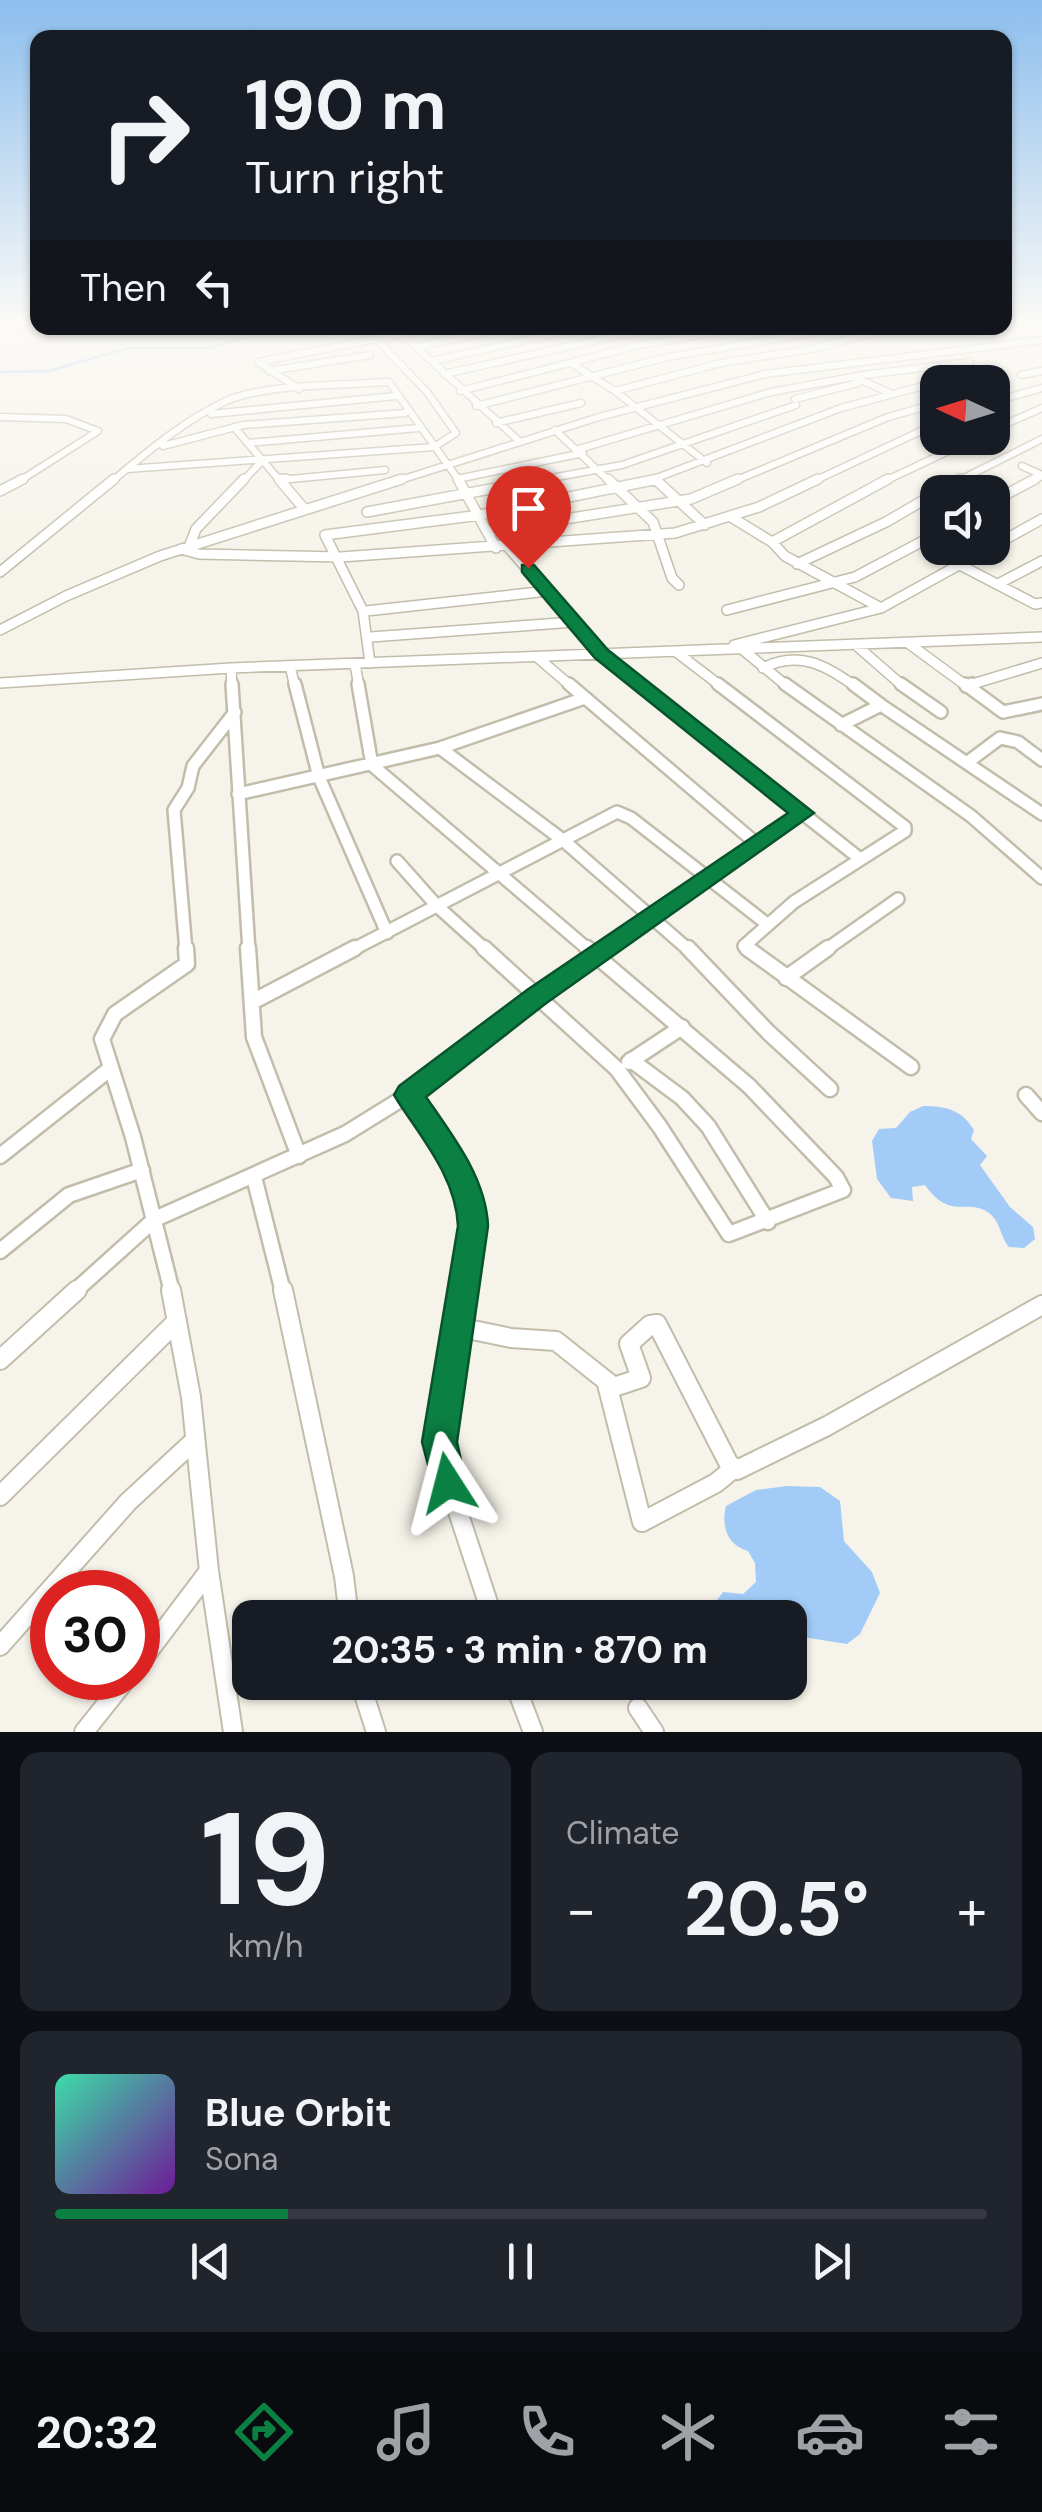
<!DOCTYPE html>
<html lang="en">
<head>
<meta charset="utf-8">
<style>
  :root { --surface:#171b24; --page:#20242c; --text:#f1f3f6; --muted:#9ea1a6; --line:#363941; --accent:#0b8043 }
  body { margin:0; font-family:"DM Sans",sans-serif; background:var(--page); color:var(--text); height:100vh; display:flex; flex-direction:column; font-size:38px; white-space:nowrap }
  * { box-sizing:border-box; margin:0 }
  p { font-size:32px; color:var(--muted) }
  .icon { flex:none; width:55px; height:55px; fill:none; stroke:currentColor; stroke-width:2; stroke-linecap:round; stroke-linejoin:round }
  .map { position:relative; height:1732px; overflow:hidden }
  .sheet { display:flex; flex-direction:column; gap:20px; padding:20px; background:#0d0f14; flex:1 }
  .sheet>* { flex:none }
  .guide { position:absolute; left:30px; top:30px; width:982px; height:305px; border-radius:20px; box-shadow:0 2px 8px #0004; background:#171b24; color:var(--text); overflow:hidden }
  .needle { width:65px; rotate:274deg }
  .tools { position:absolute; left:920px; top:365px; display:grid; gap:20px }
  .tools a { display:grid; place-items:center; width:90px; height:90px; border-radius:20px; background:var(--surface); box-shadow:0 2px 8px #0004; font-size:50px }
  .speed { position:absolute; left:30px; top:1570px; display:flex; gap:20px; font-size:50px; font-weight:700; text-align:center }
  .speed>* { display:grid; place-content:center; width:130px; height:130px; border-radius:50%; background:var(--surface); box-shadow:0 2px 8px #0004; line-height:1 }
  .speed .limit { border:15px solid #d22; background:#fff; color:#111 }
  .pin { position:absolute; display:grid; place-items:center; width:85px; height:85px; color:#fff; margin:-102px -42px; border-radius:50% 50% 50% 0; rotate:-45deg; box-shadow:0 0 10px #0007 }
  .pin .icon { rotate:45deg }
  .me { position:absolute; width:110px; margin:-55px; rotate:351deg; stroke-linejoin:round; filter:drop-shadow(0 0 8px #0008) }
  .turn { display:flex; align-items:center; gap:35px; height:210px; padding:0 50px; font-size:45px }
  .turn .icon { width:130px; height:130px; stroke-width:2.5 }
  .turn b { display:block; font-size:70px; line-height:85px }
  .then { display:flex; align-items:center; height:95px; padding:0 50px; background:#0003; gap:20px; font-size:38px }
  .big { font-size:75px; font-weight:700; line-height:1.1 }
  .sheet .widget { flex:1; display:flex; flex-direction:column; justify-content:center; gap:15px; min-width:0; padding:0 35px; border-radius:20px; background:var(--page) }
  .sheet .dial { align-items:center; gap:0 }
  .dial b { font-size:130px; line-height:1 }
  .song { display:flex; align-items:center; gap:30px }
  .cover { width:120px; height:120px; border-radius:15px; background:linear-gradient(135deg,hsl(160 70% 55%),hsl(280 70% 35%)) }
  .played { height:10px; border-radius:5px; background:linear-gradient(90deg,var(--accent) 25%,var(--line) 25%) }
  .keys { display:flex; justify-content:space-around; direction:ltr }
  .heat { display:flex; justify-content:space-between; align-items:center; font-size:55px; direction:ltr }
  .sheet .tiles { flex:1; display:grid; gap:20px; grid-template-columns:1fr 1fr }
  .widget:last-child { grid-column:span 2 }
  .trip { position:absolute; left:232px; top:1600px; width:575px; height:100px; border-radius:20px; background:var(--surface); box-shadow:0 2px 8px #0004; font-weight:700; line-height:100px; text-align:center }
  .menu { display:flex; height:160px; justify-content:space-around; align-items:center; background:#090b0e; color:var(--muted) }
  .menu .icon { width:70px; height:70px }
  .menu .current { color:var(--accent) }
  .menu b { font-size:45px; color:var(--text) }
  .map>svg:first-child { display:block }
  .water { fill:#a2ccf7 }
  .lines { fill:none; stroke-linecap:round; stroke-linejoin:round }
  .stream { stroke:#a2ccf7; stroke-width:2.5 }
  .minor-far4-casing { stroke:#c2bdab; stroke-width:9 }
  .minor-far3-casing { stroke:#c2bdab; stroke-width:12 }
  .minor-far2-casing { stroke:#c2bdab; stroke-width:16 }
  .minor-far1-casing { stroke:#c2bdab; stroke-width:19 }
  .minor-casing { stroke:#c2bdab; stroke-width:22 }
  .minor-far4 { stroke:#fff; stroke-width:6 }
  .minor-far3 { stroke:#fff; stroke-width:9 }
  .minor-far2 { stroke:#fff; stroke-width:11 }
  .minor-far1 { stroke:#fff; stroke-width:14 }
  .minor { stroke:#fff; stroke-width:18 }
  .route { fill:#0b8043; stroke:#07532c; stroke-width:2.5 }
</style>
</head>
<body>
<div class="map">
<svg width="1042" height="1732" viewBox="0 0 1042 1732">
  <rect width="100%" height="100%" fill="#f6f3ea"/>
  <path class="water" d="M923,1106C946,1106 962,1110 974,1130L971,1139L987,1156L980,1165L1010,1207L1033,1227L1035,1239L1024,1248L1009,1247C1000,1237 1001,1222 989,1213C970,1198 950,1221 925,1185L912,1187L913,1201L891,1198L877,1179L872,1141L879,1129L896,1128L910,1112Z
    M787,1486L820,1487L840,1501L844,1541L872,1572L880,1593L860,1634L847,1644L790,1635V1618L744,1617L723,1613L717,1600L723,1592L743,1594L756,1582L755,1563L748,1551C727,1545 721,1526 726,1506L756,1490Z"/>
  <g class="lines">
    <path class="stream" d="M1008,322L1042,328
      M0,372L49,371L128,348H210L279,328"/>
    <g class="minor-far4-casing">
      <path id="minor-far4" d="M0,328L38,326
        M401,333L519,441
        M416,347L504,328
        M433,361L580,328
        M571,363L615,391L707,463
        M269,371L370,355
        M444,374L651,328
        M1021,375L1042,371
        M854,377L890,393
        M299,389L258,362L433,328
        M460,391L640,345L741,328
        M615,391L721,363L817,348L888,328
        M795,399L858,383
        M992,402L1042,388
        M476,406L668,357L816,332
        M211,414L396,396
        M0,417L66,419L98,431L18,482
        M496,423L581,403
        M234,427L281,482
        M555,430L610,482
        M992,430L1042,408
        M248,443L418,428
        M163,446L243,425L405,413
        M579,449L771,392L863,375L970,362
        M1022,466L1042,475
        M127,469L434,447L456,433L427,392L375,338
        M457,479L583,453
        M280,480L385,470
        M111,482C145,454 183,421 224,402C265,383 338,386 384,382H389L460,482
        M242,482L263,460
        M394,482L599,417L765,374L1042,340
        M530,482L622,465L796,405
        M646,482L841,408L983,370
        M732,482L888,417L938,403
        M812,482L938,423
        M883,482L976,438
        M956,482L1042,439
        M1031,482L1042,476"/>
    </g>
    <g class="minor-far3-casing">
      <path id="minor-far3" d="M279,479L305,510
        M458,479L496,548
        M608,479L653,522L672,578L679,585
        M280,480L286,479
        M656,480L705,525
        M0,491L23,479
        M992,502L1035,479
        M367,512L544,479
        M731,517L772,542L785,556L881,608
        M490,531L691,499L738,479
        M772,542L888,479
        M189,547L196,529L244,479
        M508,547L601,654L642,687
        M181,549L199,554L341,557L675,533L759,507L818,479
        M797,564L886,522L960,479
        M962,566L1035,604L1042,603
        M0,572L114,479
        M998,584L1042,561
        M727,610L855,577L938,533
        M366,611L548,591
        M0,630L66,596L160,556L402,479
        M371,637L574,622
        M908,643L968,687
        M734,645L881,608L1042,519
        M857,646L904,687
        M742,649L788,687
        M675,651L722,687
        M537,657L572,687
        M370,663L363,611L325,535L480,515L658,479
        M355,664L359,687
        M290,666L295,687
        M231,668L232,687
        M763,668C799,650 826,665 856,687
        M0,683L231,668L1042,637
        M966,686L1042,663"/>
    </g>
    <g class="minor-far2-casing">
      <path id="minor-far2" d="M232,684L249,951
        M295,684L319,777L387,933
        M358,684L372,765L590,951
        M569,684L757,844
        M639,684L859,858
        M718,684L905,827V831L794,902L744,946L751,951
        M785,684L971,816L1042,878
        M853,684L881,705
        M901,684L941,712
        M965,684L1003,712L1042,704
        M966,686L972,684
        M841,725L881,705L1042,814
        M440,748L564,841L690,951
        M968,762L1000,738L1018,742L1042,760
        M238,794L440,748L582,699
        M397,861L437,906L487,951
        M186,951L174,810L188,788L193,766L235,712
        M350,951L617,812L631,818L767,924
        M603,951L803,813
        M824,951L898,899"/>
    </g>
    <g class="minor-far1-casing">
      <path id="minor-far1" d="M248,948L254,1037L299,1156
        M484,948L617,1069L660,1127L729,1234L843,1190L836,1177L749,1086L587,948
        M688,948L768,1032L830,1089
        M747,948L911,1067
        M786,978L828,948
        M252,1002L355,948
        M631,1060L682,1098L708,1126L768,1222
        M629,1062L682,1027
        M408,1095C435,1133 476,1179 473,1229C471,1250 466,1272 463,1292
        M1026,1095L1042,1113
        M0,1156L111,1068
        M254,1177L283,1292
        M0,1251L69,1195L142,1170
        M74,1292L155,1219L345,1134L408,1095L606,948
        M172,1292L133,1137L102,1039L115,1014L187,964L186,948"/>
    </g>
    <g class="minor-casing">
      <path id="minor" d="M171,1290L191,1397L209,1571L233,1732
        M283,1290L344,1576L349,1618
        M463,1290L440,1442L441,1460L493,1618
        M458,1327L511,1338L556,1341L614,1387L641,1378L629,1344L650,1325L657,1324L729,1464L737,1470L827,1426L1042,1305
        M0,1360L77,1290
        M607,1384L642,1522L716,1483L733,1469
        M0,1496L177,1321
        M0,1646L128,1502L195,1440
        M138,1665L209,1571
        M360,1682L376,1732
        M514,1682L533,1732
        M638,1708L654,1732
        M84,1732L127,1678"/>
    </g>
    <use href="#minor-far4" class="minor-far4"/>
    <use href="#minor-far3" class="minor-far3"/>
    <use href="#minor-far2" class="minor-far2"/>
    <use href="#minor-far1" class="minor-far1"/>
    <use href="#minor" class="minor"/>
  </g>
  <linearGradient id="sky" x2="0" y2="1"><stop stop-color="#8cbeee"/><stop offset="0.57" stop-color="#fbfaf6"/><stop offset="1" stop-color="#fbfaf6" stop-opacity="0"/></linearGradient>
  <rect width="1042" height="565" fill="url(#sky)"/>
  <path class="route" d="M522,565H534L608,650L814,813L545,1004L426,1097C453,1136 486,1178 488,1226L457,1442L466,1483L461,1495L448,1501L436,1495L422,1442L458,1226C456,1179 424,1141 399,1103L394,1095L399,1086L527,990L788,813L595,658L522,572Z"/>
</svg>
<div class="tools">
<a><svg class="needle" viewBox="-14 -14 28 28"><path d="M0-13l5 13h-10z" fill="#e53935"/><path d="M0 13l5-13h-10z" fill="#9ea1a6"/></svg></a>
<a><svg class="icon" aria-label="sound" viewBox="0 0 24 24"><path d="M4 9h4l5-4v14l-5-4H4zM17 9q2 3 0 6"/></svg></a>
</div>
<div class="speed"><div class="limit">30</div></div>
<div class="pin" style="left:528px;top:568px;background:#d93025"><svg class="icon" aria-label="arrive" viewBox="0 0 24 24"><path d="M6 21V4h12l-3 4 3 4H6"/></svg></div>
<svg class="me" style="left:448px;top:1483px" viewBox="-20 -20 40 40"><path d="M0-17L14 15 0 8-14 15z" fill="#0b8043" stroke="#fff" stroke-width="4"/></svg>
<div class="trip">20:35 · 3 min · 870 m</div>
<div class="guide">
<div class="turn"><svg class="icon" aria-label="right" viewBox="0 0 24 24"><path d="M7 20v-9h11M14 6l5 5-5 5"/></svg><div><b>190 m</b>Turn right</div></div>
<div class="then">Then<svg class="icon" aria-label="left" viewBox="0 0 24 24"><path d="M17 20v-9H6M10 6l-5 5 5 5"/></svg></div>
</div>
</div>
<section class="sheet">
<div class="tiles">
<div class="widget dial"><b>19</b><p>km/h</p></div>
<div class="widget"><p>Climate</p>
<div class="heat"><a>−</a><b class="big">20.5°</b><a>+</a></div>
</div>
<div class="widget">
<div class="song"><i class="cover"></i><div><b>Blue Orbit</b><p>Sona</p></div></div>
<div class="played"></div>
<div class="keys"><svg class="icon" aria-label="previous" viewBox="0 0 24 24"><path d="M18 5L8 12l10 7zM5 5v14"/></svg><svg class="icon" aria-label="pause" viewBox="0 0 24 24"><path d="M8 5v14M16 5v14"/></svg><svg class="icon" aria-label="next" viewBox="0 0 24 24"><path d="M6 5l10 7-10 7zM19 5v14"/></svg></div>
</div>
</div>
</section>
<nav class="menu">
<b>20:32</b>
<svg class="icon current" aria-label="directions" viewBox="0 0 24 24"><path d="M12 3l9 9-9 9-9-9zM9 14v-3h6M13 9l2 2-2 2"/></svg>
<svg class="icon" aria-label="music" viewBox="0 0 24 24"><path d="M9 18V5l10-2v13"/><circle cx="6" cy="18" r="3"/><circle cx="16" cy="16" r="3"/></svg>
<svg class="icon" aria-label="phone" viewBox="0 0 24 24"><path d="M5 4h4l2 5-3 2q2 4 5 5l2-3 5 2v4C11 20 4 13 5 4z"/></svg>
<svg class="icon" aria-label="climate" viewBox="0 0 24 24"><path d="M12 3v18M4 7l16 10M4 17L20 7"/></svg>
<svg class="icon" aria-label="car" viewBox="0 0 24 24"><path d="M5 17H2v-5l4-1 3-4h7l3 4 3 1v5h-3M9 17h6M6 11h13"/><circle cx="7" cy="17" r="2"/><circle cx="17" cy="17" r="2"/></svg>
<svg class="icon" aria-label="filters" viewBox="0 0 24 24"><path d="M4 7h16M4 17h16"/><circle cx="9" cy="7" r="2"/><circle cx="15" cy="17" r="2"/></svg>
</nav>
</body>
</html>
